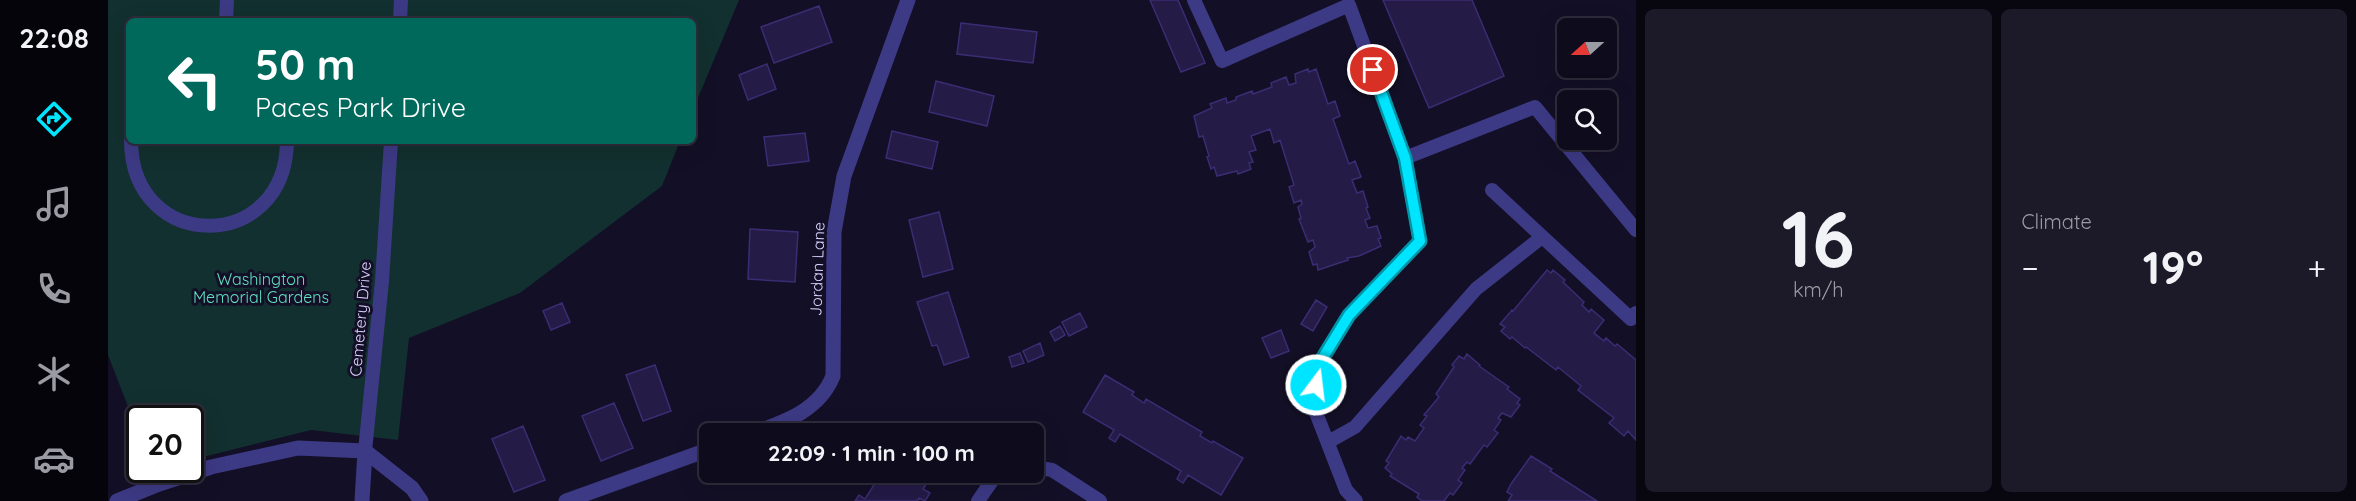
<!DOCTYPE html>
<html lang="en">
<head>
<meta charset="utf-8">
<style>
  :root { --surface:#0e0b1c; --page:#1c1929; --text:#f1f3f6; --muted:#9b9ba3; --line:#2e2b3b; --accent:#00e5ff }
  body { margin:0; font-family:Quicksand,sans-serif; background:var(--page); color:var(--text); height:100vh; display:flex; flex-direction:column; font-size:22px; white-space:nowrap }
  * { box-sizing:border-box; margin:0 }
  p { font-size:20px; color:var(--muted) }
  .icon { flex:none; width:33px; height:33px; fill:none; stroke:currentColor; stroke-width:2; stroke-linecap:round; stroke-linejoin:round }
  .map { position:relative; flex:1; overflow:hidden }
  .sheet { display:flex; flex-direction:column; gap:9px; padding:9px; background:#08060f; width:720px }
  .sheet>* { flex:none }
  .top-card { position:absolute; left:18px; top:18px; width:570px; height:126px; border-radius:9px; box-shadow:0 6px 24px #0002,0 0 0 2px var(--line); background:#00695c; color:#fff; overflow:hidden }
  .needle { width:39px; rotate:249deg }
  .buttons { position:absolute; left:1449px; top:18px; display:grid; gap:12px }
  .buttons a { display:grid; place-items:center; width:60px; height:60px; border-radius:9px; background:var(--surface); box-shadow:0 6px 24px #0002,0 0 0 2px var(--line); font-size:30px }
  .speed { position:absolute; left:18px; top:405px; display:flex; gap:12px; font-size:30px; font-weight:700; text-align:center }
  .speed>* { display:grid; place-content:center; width:78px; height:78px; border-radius:50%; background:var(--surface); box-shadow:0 6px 24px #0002,0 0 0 2px var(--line); line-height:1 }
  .speed .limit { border:3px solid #111; border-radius:9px; background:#fff; color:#111 }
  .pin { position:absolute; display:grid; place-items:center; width:51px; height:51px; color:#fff; margin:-26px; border:3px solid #fff; border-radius:50%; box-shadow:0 2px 6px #0007 }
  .me { position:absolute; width:66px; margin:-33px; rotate:15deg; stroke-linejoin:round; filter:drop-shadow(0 0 4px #0008) }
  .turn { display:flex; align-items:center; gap:21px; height:126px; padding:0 30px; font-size:27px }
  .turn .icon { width:78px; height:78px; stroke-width:2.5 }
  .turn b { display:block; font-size:42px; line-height:51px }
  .big { font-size:45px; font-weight:800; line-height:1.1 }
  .sheet .tile { flex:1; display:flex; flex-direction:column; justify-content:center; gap:9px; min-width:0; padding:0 21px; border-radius:9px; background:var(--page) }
  .sheet .dial { align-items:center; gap:0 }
  .dial b { font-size:78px; line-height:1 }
  .heat { display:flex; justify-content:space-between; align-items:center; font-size:33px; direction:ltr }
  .sheet .tiles { flex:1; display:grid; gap:9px; grid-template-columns:repeat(2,1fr) }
  .trip { position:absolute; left:591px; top:423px; width:345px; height:60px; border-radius:9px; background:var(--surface); box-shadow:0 6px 24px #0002,0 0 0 2px var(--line); font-weight:800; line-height:60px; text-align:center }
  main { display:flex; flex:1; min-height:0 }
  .tab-bar { display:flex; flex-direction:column; width:108px; justify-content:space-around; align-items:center; background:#06040b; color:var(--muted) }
  .tab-bar .icon { width:42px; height:42px }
  .tab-bar .selected { color:var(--accent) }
  .tab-bar b { font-size:27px; color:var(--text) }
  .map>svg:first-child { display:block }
  .green { fill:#12302f }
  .building { fill:#241b47; stroke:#3b2d73; stroke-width:1.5 }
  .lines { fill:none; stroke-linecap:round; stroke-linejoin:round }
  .service { stroke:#3d3a85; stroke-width:14 }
  .minor { stroke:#3d3a85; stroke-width:15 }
  .route-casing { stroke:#0095a6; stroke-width:15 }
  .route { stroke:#00e5ff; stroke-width:10 }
  .labels { text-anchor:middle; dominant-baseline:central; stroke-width:6; stroke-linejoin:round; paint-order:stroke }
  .street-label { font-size:16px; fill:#d9d4ff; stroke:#130f26 }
  .park-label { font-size:16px; fill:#5fe0c0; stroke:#130f26 }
</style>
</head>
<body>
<main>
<nav class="tab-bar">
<b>22:08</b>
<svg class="icon selected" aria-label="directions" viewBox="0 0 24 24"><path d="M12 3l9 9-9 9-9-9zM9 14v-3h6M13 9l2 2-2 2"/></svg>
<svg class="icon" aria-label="music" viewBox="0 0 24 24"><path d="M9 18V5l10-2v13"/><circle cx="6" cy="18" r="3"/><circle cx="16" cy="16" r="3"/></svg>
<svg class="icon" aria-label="phone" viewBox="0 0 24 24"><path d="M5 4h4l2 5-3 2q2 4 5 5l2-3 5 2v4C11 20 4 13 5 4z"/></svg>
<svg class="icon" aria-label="climate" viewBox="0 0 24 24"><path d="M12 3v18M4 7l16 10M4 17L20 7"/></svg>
<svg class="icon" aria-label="car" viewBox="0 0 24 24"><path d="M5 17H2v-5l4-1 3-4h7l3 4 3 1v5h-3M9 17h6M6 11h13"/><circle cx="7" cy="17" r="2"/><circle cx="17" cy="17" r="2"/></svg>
</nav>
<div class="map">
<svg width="1528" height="501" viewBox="0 0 1528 501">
  <rect width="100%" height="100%" fill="#130f26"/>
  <path class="green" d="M0,0H631L585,110V21H21V141H572L554,186L412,293L301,338L290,440L203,430L83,460L82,418H32L31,435L0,355Z"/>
  <path class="building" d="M1042,0H1070L1097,63L1073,72Z
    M1275,0H1364L1396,76L1321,108Z
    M711,6L724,42L666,63L653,27Z
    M853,23L929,32L925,63L849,54Z
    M659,64L668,89L640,100L631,75Z
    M1200,69L1201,72L1208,69L1220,104L1227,101L1232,116L1225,119L1241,164L1247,161L1253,177L1244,180L1249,193L1255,191L1260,207L1258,208L1262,218L1257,220L1260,228L1269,226L1273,238L1270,239L1273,246L1251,256L1239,258L1240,260L1210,270L1209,264L1205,265L1201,252L1207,247L1205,240L1200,242L1191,219L1193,218L1190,207L1194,204L1193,200L1186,203L1181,187L1186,185L1172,140L1166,143L1162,129L1143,136L1148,150L1141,152L1145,162L1141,163L1143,169L1130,174L1129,171L1109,176L1106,167L1103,169L1099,157L1101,156L1095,136L1091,137L1086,116L1104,108L1102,104L1118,98L1119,103L1128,100V97L1144,91L1145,94L1164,87L1163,83L1178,77L1181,85L1188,83L1187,74Z
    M828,81L886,96L879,126L821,112Z
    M784,131L830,142L824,169L778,158Z
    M697,133L701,161L660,166L656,137Z
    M831,212L845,269L815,277L801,220Z
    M642,229L690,232L687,282L640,279Z
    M1439,270L1443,273L1445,270L1457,280L1455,282L1476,302L1474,305L1481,312L1483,309L1496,320L1486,333L1496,341L1498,338L1507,346L1509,344L1528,360V440L1520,431L1516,436L1501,423L1506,418L1470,390L1473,386L1450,367L1448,370L1418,347L1417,348L1404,337L1402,339L1393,331L1397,327L1392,324L1404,310L1405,311Z
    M840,292L861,357L836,365L829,345L824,346L809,302Z
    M1208,300L1219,307L1205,331L1193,324Z
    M454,303L462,322L443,330L435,311Z
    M972,313L979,327L961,336L954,322Z
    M952,326L957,335L947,341L942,332Z
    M1173,330L1181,351L1163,358L1154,338Z
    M932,343L936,355L920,362L915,351Z
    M912,353L916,363L904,367L901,357Z
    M1359,354L1372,365L1371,366L1401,387L1399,389L1412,399L1409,403L1412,405L1403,417L1394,413L1390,418L1393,420L1386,430L1390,433L1379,447L1376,445L1362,464L1359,462L1354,468L1357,470L1350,480L1354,483L1345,495L1342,493L1336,501H1314L1309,497L1311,494L1282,476L1284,474L1277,468L1281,463L1278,461L1293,436L1298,440L1300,437L1307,441L1316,428L1312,425L1319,416L1316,415L1331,397L1328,394L1346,367L1344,365L1351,356L1356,359Z
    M547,365L563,411L535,421L518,375Z
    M997,375L1026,392L1024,395L1036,403L1038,399L1094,432L1092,436L1104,443L1105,441L1135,458L1113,495L1080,475L1075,483L1069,479L1073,471L1012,434L1007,442L1001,438L1006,430L975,412Z
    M506,403L525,448L493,461L474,416Z
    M415,426L437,480L406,492L384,439Z
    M1423,456L1444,469L1442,471L1489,501H1400L1404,495L1399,492L1403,484Z
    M772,472H814L822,478L815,489L822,493L817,501L811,498L809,501H747L751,495L757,499L773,474Z"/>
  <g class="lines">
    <path class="service" d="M1086,0L1114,61L1241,5L1297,158L1312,241L1241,315L1211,364L1205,405L1238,490L1248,501
      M118,21L119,0
      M292,21L293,0
      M23,141C24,254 178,254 179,141
      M1297,158L1427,107L1528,230
      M1384,190L1523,319L1528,313
      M1220,442L1247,427L1368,289L1434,237
      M257,451L274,281L283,141
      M926,467L944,470L992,501
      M870,501L890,472"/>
    <path class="minor" d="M643,434C676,422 711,411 725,376L726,232L736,176L800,0
      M9,501L51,484L103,467L190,448L257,451L304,488L313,501
      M254,501L257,451
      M458,501L602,449"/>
  </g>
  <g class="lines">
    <g class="route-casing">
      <path id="route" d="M1208,385L1211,364L1241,315L1312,241L1297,158L1265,70"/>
    </g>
    <use href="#route" class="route"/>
  </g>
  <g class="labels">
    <g class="street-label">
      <text transform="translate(709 269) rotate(-88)">Jordan Lane</text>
      <text transform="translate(252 319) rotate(-85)">Cemetery Drive</text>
    </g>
    <g class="park-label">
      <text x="153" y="279">Washington<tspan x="153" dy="18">Memorial Gardens</tspan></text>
    </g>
  </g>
</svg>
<div class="buttons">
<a><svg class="needle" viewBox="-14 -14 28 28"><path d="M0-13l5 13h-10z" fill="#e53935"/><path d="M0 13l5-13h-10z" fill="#9b9ba3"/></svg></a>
<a><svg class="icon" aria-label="search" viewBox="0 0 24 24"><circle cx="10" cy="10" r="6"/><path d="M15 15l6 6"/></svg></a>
</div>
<div class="speed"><div class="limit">20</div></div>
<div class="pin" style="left:1265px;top:70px;background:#d93025"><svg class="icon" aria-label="arrive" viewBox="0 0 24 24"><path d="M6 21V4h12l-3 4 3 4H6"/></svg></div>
<svg class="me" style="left:1208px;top:385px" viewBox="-20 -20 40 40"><circle r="17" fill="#00e5ff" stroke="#fff" stroke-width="3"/><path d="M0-11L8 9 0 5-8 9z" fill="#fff"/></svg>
<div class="trip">22:09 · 1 min · 100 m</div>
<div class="top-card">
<div class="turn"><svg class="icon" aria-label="left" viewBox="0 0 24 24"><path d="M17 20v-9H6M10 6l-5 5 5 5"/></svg><div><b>50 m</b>Paces Park Drive</div></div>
</div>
</div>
<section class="sheet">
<div class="tiles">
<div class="tile dial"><b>16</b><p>km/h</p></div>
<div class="tile"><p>Climate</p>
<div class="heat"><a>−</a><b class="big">19°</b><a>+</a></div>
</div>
</div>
</section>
</main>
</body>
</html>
